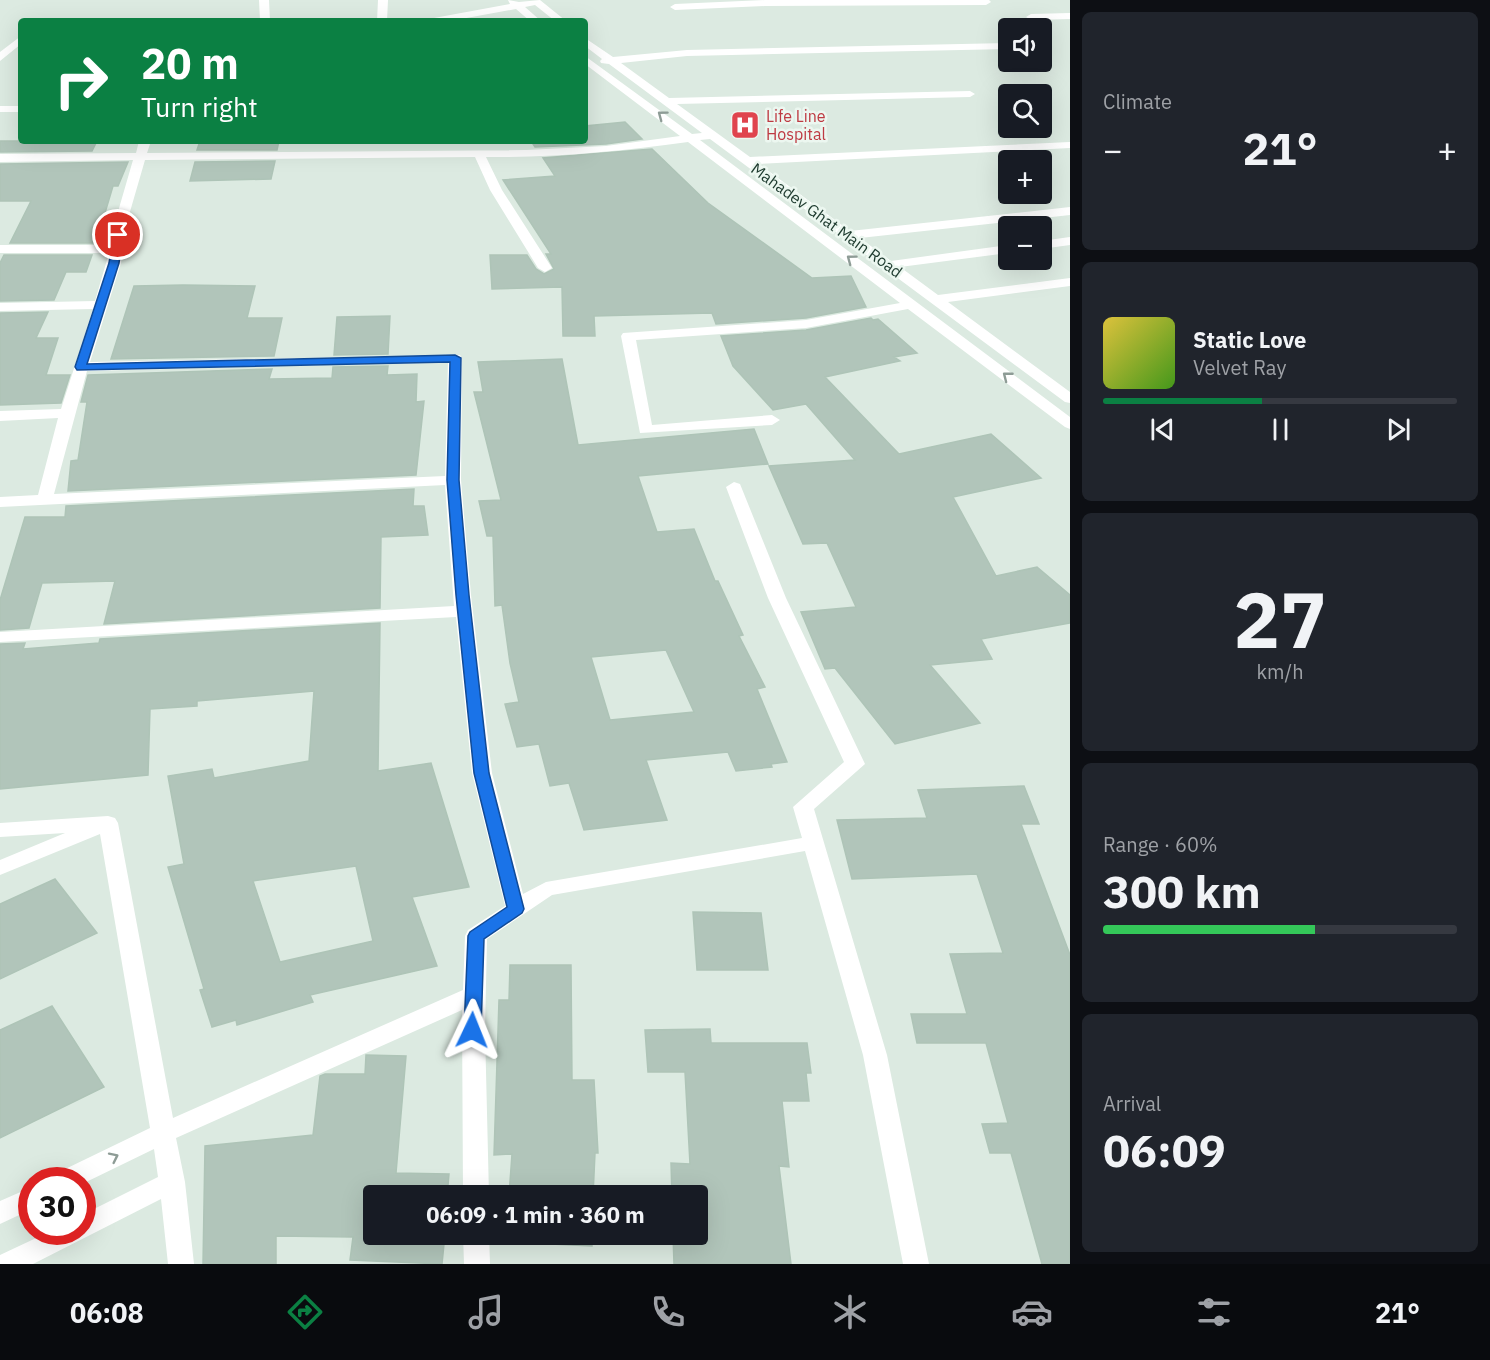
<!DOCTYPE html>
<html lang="en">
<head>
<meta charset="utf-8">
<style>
  :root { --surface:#171b24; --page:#20242c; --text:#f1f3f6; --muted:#9ea1a6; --line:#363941; --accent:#0b8043 }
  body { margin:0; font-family:"IBM Plex Sans",sans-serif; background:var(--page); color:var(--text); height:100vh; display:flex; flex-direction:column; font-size:22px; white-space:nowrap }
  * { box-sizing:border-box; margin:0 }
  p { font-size:20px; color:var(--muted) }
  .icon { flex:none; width:33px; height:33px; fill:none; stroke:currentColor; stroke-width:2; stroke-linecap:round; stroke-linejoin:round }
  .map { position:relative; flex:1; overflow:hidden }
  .drawer { display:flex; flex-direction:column; gap:12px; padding:12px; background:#0d0f14; width:420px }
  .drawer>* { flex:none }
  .banner { position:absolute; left:18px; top:18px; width:570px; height:126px; border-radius:6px; box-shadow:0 6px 24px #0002; background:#0b8043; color:#fff; overflow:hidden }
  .fabs { position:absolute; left:998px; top:18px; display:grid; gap:12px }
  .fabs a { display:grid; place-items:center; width:54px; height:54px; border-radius:6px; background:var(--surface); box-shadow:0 6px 24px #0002; font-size:30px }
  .speed { position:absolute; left:18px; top:1167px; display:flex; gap:12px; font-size:30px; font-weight:700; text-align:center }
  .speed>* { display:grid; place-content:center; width:78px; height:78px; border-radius:50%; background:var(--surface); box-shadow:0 6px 24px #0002; line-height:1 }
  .speed .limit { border:9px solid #d22; background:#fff; color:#111 }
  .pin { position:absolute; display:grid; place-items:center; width:51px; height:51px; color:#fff; margin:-26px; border:3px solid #fff; border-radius:50%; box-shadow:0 2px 6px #0007 }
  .me { position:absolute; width:66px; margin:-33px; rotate:2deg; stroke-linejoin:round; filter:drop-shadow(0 0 4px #0008) }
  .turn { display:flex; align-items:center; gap:21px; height:126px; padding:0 24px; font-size:27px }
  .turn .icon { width:78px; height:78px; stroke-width:2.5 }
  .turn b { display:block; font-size:42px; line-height:51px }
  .big { font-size:45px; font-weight:700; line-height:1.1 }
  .drawer .widget { flex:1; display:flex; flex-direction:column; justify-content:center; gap:9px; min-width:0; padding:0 21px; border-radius:9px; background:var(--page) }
  .drawer .dial { align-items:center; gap:0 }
  .dial b { font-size:78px; line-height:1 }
  .song { display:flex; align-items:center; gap:18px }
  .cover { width:72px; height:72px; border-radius:9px; background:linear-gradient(135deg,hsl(50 70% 55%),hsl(100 70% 35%)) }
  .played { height:6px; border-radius:3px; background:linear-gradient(90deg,var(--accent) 45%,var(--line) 45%) }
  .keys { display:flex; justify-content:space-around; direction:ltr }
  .heat { display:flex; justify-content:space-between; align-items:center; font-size:33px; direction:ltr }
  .charge { height:9px; border-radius:4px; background:linear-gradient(90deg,#34c759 60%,var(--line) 0) }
  .trip { position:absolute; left:363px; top:1185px; width:345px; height:60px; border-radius:6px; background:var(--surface); box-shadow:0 6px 24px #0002; font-weight:700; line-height:60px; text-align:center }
  .menu { display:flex; height:96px; justify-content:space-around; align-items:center; background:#090b0e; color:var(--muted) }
  .menu .icon { width:42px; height:42px }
  .menu .on { color:var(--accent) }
  .menu b { font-size:27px; color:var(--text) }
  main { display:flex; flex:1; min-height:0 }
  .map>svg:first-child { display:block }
  .building { fill:#b1c5ba; stroke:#aec4b7; stroke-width:1.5; fill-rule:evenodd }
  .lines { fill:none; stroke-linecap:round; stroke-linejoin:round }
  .minor { fill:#fff; fill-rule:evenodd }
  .oneway { stroke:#8e9c96 }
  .route { fill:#1a73e8; stroke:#114b97; stroke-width:1.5 }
  .labels { text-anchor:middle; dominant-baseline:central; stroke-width:5; stroke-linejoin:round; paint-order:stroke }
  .far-health-label { font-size:16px; fill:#be3a42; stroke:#ecf7f0; text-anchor:start }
  .far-street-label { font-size:16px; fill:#1d3a2e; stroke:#ecf7f0 }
</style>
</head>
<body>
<main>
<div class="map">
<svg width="1070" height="1264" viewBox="0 0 1070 1264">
  <rect width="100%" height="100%" fill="#dceae1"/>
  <path class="building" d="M625,122L642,139L606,144L535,147L531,141H585V126Z
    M0,141H97L92,151L0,152Z
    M200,141H279L277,150H197Z
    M652,149L708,203L812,278L851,276L866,307L806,318L716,324L712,313L594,316L595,336H563L562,287L492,289L490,255H527L536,269L544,274L554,269L546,254H551L503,180L555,176L543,158Z
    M275,161L271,179L190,181L195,162Z
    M128,162L118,186H113L96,243H10L31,201H0V164Z
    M4,255H92L86,272H66L54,300L0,301V263Z
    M183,285L255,286L247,318H282L274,356L111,359L134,286Z
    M48,312L36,338H58L46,375H70L61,403L0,405V313Z
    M390,316L388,354L334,355L337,317Z
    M871,318L873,320L878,319L917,353L894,357L900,361L825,377L899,454L991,434L1041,478L953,497L996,576L1037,567L1070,595V623L981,639L992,659L930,665L980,723L895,744L835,668L825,669L801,612L856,607L827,543L803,544L769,466L855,460L806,404L773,410L733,366L721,336L806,330Z
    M562,359L578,445L754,429L768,464L638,476L657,532L694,529L715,581H718L743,635L739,636L765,687L757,689L787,762L771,764L772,767L736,771L728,752L646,760L667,820L584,830L569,783L550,786L539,744L517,747L505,704L519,702L510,663L502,605L495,606L493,536H487L479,501L501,500L474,392H483L478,362ZM666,650L694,712L610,720L591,657Z
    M388,366L387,375L417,374L416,402L424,401L416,475L68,491L71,461L78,460L87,402H81L88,375L272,369L269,379L332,378L333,367Z
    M414,489L413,506H424L428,535L381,537L380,608L104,624L115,581L42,583L29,628L0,630V600L25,517H65L66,506Z
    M380,623L378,771L431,763L469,887L412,897L437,966L310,995L313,1002L237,1025L236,1020L212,1027L200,990L204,989L168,867L184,864L168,776L212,769L214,778L309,761L314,691L197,701V706L150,709L148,775L0,789V644L25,643L23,649L99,643L100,639ZM356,866L373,941L280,962L253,881Z
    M1024,786L1039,824H1021L1070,955V1264H1042L1011,1153H990L982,1124L1008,1123L986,1043H917L911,1014H967L950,954L1003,953L977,874L852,879L837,820L927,818L918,790Z
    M55,879L97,933L0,979V904Z
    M693,912L761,913L768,970H697Z
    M510,965H571L572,1080H594L598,1153H595L593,1196H509L512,1154L494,1155L499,1000H509Z
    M52,1006L104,1087L0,1138V1030Z
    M710,1029L711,1043H807L811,1073H806L809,1101H782L789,1167L779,1166L791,1264H674L673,1234H698V1196H672L671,1163L690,1164L685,1072H648L645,1030Z
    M366,1055L406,1056L396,1173L449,1174L447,1196H374V1234H445L442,1264L350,1260L353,1237L276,1236V1264H203L205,1146L313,1135L320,1076L325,1074H365Z
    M506,1234H592V1246L506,1242Z"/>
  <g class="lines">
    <path class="minor" d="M259,0H269L270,21H260Z
      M378,0H388L387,21H377Z
      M508,0L519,2L540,0L566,21H555L535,5L525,7L541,21H530L516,9L450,21H429L434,18L510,4Z
      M765,0H989L991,2L986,5L765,6L675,10L670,7L675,4Z
      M1070,13V19L1031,20L1026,17L1031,14Z
      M21,36V44L0,61V52Z
      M585,38L613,57L687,50L1008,43V49L687,56L621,63L669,98L970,91L975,94L970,97L677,104L750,157L1070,142V148L759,164L850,231L1070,207V215L860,238L891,261L1008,245V253L900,267L938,295L1070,278V286L948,302L1070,392V403L1065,402L710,139L700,140L1070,417V429L1065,427L908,309L806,328L636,340L652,425L772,415L780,420L772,425L640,433L621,336L623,333L806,320L900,303L688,142C620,151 554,158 486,157L502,190L552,268L545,272L538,268L490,190L475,157L145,160L127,222L121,263L90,362L460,355L462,358L461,480L471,595L492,773L523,894L546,882L802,838L793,807L844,762L768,598L726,487L734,482L740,484L786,598L865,764L814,809L887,1055L929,1264H903L863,1055L805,851L552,895L487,939L485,1030L489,1196H463L462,1010L176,1138L185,1182L194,1264H168L161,1199L33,1264H0V1255L49,1232H82V1215L158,1177L154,1149L82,1184V1180H53L57,1173L150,1128L100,834L0,875V860L65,833L0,837V823L108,816L115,818L118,823L173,1118L463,990L465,936L468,930L505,906L472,773L456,617L0,642V632L454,606L445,485L0,507V497L38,495L58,418L0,421V411L61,409L93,309L0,311V303L95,301L109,253H0V245H111L115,222L133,160L0,162V154L136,153L139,141H151L147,153L526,150L606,146L680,136L585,64V56L692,134L702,133L609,64L601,63L600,61L602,59L585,46ZM448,362L445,476L54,494L87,371Z
      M0,106H21V112H0Z
      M1070,237V245L1041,249V241Z
      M32,1187V1209L0,1224V1201Z
      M463,1234H489L490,1264H464Z"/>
  </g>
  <defs><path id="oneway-chevron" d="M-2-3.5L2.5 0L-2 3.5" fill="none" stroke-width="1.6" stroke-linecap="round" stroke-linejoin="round" transform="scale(1.5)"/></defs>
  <g class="oneway">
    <use href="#oneway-chevron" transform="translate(662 115) rotate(-143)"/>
    <use href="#oneway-chevron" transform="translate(851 259) rotate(-143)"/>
    <use href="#oneway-chevron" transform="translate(1007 376) rotate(-142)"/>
    <use href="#oneway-chevron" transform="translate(114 1157) rotate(-26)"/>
  </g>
  <path class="route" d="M114,233L123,235L119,263L87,364L455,355L461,358L459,480L469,595L489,773L524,909L522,913L484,939L481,1030L479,1034L472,1036L466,1034L464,1030L468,936L470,932L507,907L474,773L456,595L447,480L450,362L77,370L75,367L109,263Z"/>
  <defs>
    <g id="hospital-square" transform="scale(1.5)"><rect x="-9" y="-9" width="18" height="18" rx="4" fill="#e0444e" stroke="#ecf7f0"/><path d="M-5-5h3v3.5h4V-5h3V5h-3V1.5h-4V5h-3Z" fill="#fff"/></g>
  </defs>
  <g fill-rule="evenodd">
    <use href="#hospital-square" x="745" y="125"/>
  </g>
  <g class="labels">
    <g class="far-health-label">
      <text x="766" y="116">Life Line<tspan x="766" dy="18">Hospital</tspan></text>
    </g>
    <g class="far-street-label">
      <text transform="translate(827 220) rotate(36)">Mahadev Ghat Main Road</text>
    </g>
  </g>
</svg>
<div class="fabs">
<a><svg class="icon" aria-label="sound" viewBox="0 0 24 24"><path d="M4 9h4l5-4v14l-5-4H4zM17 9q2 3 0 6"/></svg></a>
<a><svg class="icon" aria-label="search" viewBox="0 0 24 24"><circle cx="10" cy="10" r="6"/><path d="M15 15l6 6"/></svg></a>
<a>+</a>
<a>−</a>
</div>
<div class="speed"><div class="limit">30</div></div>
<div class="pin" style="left:118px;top:235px;background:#d93025"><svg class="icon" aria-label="arrive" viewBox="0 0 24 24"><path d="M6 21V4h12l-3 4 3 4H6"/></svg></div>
<svg class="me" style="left:472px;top:1030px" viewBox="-20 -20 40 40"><path d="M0-17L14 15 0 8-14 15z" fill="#1a73e8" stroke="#fff" stroke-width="4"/></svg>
<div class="trip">06:09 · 1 min · 360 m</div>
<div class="banner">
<div class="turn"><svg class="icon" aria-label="right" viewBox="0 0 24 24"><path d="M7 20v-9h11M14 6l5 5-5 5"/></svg><div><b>20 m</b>Turn right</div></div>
</div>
</div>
<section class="drawer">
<div class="widget"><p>Climate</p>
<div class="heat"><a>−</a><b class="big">21°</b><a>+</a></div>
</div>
<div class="widget">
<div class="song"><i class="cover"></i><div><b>Static Love</b><p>Velvet Ray</p></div></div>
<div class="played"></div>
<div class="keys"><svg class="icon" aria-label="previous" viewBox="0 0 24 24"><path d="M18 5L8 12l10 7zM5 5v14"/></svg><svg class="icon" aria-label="pause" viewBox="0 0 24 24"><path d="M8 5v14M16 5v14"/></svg><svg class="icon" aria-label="next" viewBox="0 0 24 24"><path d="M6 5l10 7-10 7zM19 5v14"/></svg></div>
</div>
<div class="widget dial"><b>27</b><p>km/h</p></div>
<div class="widget"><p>Range · 60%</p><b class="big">300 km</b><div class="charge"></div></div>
<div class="widget"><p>Arrival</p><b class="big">06:09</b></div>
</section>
</main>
<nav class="menu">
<b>06:08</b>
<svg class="icon on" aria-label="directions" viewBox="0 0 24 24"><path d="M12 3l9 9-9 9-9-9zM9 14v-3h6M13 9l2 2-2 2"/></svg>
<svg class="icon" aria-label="music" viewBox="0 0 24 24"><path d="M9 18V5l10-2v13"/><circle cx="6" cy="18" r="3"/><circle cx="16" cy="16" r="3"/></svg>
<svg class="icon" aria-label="phone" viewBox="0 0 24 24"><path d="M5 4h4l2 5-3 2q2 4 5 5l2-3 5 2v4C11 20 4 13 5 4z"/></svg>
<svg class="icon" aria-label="climate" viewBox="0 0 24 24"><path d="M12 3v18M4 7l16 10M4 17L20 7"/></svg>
<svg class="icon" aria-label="car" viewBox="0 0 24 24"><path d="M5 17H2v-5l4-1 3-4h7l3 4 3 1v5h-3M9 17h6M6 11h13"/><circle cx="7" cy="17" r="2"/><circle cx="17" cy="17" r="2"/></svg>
<svg class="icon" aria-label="filters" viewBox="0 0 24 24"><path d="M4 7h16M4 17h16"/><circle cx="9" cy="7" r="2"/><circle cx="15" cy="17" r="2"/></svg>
<b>21°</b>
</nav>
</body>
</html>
